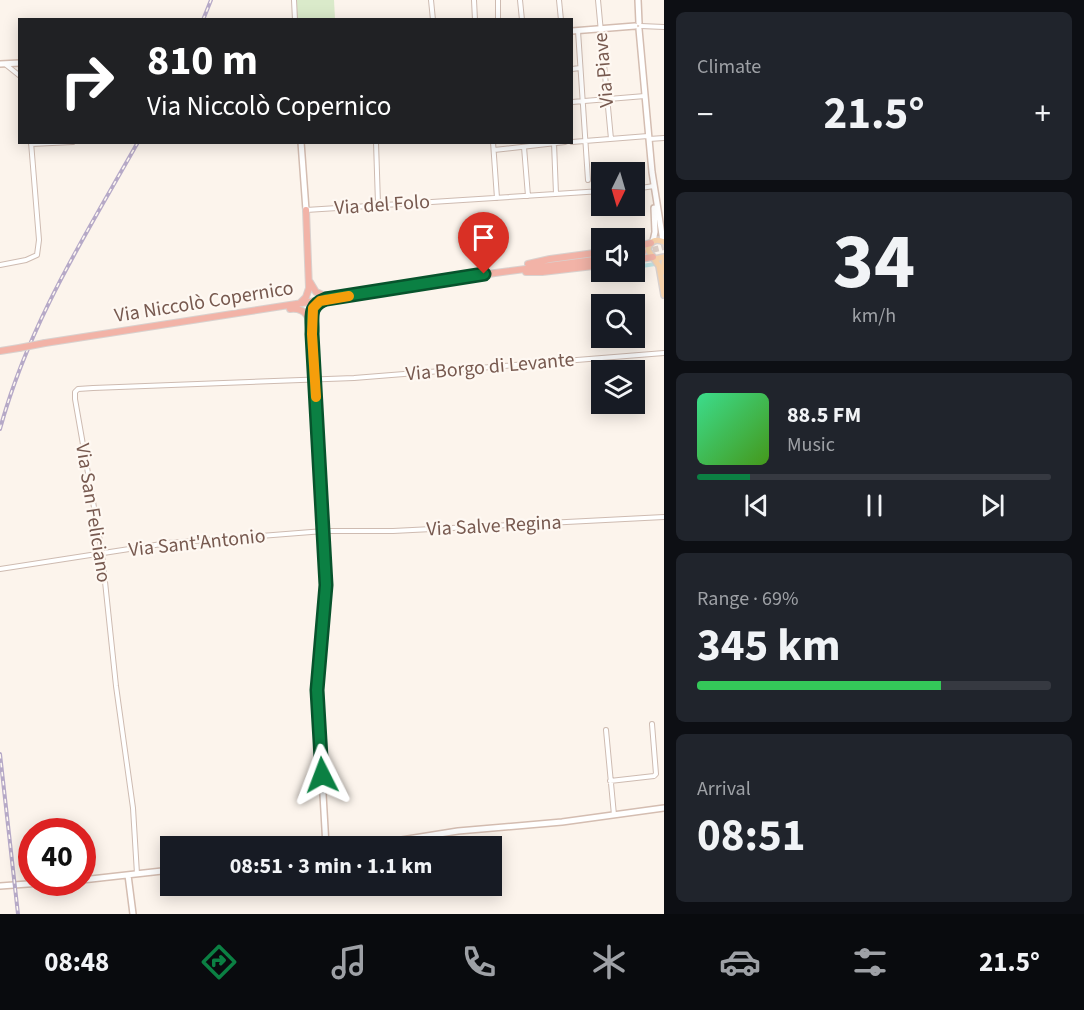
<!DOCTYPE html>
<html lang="en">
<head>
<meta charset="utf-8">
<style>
  :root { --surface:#171b24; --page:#20242c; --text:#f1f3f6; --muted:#9ea1a6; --line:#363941; --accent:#0b8043 }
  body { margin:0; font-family:"Source Sans 3",sans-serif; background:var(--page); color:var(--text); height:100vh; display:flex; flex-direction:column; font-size:22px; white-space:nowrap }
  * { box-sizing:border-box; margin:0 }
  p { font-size:20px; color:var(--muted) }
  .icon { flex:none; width:33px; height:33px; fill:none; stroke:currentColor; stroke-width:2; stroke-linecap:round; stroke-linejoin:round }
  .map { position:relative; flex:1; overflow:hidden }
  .side { display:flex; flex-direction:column; gap:12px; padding:12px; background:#0d0f14; width:420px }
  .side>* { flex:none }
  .guide { position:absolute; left:18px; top:18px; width:555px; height:126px; border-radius:0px; box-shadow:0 3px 15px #0003; background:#202124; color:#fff; overflow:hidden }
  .needle { width:39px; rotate:185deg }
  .tools { position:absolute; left:591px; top:162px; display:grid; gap:12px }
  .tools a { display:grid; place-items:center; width:54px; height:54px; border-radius:0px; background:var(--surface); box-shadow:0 3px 15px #0003; font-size:30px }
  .speed { position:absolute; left:18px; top:818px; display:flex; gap:12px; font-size:30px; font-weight:700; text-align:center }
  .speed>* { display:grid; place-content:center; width:78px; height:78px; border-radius:50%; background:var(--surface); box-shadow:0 3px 15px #0003; line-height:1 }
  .speed .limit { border:9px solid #d22; background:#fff; color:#111 }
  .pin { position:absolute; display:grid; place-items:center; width:51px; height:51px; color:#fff; margin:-62px -26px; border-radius:50% 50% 50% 0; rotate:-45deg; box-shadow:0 0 6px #0007 }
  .pin .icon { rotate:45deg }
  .me { position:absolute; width:66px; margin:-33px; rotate:357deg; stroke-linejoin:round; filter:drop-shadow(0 0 4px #0008) }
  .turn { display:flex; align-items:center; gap:21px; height:126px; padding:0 30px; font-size:27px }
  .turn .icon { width:78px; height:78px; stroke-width:2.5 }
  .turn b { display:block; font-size:42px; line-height:51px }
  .big { font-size:45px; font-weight:700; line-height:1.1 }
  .side .tile { flex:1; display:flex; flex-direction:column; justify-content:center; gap:9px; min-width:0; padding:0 21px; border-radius:9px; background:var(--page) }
  .side .dial { align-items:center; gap:0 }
  .dial b { font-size:78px; line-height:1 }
  .song { display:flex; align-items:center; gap:18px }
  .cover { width:72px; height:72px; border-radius:9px; background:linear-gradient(135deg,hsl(150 70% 55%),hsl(100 70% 35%)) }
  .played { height:6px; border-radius:3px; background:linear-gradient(90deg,var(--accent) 15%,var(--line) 15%) }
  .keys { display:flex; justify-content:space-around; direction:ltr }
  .heat { display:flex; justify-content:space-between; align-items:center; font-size:33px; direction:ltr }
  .charge { height:9px; border-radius:4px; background:linear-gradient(90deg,#34c759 69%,var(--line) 0) }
  .trip { position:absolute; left:160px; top:836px; width:342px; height:60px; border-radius:0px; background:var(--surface); box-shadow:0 3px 15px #0003; font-weight:700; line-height:60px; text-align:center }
  .tab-bar { display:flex; height:96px; justify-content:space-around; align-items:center; background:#090b0e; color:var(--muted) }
  .tab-bar .icon { width:42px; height:42px }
  .tab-bar .selected { color:var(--accent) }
  .tab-bar b { font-size:27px; color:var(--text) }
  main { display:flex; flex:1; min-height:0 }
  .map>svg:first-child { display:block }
  .green { fill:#daeaca }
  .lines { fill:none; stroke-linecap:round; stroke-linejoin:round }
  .canal { stroke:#c0e4e5; stroke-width:4 }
  .highway-tunnel { stroke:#dbcdc5; stroke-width:6; stroke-dasharray:6 3; stroke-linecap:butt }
  .street-casing { stroke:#cebbb1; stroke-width:6 }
  .secondary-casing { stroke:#d4bdb1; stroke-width:8 }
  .primary-casing { stroke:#d9d1ce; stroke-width:8 }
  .highway-casing { stroke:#d9d1ce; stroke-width:8 }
  .street { stroke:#fff; stroke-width:4 }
  .secondary { stroke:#fff; stroke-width:5 }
  .primary { stroke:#f6d1a9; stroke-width:5 }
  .highway { stroke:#f2b3a7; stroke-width:6 }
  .rail-casing { stroke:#b6a9c7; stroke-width:4 }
  .rail { stroke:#fef8f2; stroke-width:1.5; stroke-dasharray:4.5; stroke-linecap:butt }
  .highway-bridge-casing { stroke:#d9d1ce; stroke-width:8; stroke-linecap:butt }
  .highway-bridge { stroke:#f2b3a7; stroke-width:6 }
  .route-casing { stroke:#07532c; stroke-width:15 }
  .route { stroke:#0b8043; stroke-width:10 }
  .slow { stroke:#f59e0b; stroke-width:10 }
  .labels { text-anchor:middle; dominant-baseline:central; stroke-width:4.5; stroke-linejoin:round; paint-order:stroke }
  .street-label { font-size:20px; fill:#77594f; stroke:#fef8f2 }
</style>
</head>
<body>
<main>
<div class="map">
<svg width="664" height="914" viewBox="0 0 664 914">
  <rect width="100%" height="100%" fill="#fcf4ec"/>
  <path class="green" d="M296,0H334L335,19H297Z"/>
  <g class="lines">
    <path class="canal" d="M642,266L655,264"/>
    <path class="highway-tunnel" d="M644,252L664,247"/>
    <g class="street-casing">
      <path id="street" d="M294,0L295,20
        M431,0L433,20
        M474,0L475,20
        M498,0V20
        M520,0L522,20
        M559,0L561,20
        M598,0L611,139
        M641,26L664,27
        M578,31L588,180
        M5,64L20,76
        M572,69L580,68
        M572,102L645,96
        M649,139L664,138
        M376,142L378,204
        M493,142L497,198
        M572,142L648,136
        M554,143L556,194
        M31,144L73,142
        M524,147L528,196
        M494,150L565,142
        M634,189L654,186
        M306,210L602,191
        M0,265L26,260L37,255L39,240L31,142
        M0,569L168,543L324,531H393L664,517
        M606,730L614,815
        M610,781L654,776L656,774L652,724
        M137,874L133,808L116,686L102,553L75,399V392L78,389L93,388L354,378L664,353"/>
    </g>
    <g class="secondary-casing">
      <path id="secondary" d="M638,0L639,23
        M639,29L652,172L663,241
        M572,31L635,26
        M0,64L20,63
        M301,142L306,210
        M653,241L655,232L654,208
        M312,334L326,585L317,690L326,846
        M364,846L458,831L562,822L664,808
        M128,875L133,914
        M82,880L171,870
        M0,886L55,882"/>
    </g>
    <g class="primary-casing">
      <path id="primary" d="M664,242C656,238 649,241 648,250L659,266L664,295
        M655,259L664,257
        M664,272V262"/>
    </g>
    <g class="highway-casing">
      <path id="highway" d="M634,247L651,243
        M634,253L643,252
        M634,260L653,257
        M528,264L550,259L602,252
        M526,272H542L602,265
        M310,282L316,292L323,295H332
        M301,302L306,297L309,288L306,210
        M290,309C307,307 310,319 312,334
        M312,321L313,308L319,302
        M45,343L495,273L602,259
        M0,351L19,348"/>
    </g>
    <use href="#street" class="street"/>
    <use href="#secondary" class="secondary"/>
    <use href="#primary" class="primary"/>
    <use href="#highway" class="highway"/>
    <g class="rail-casing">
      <path id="rail" d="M203,20L211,0
        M0,429C29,323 85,236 138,142
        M0,754L18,914"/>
    </g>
    <use href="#rail" class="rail"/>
    <g class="highway-bridge-casing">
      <path id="highway-bridge" d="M19,348L45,343"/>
    </g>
    <use href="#highway-bridge" class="highway-bridge"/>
  </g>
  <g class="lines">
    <g class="route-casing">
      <path id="route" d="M322,775L317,690L326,585L312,334C313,318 307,306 326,299L484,274"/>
    </g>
    <use href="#route" class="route"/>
    <path class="slow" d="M316,397L312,334L313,308L320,301L349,296"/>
  </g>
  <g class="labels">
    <g class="street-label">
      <text transform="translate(604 70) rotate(-95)">Via Piave</text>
      <text transform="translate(382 205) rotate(-4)">Via del Folo</text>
      <text transform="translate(204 302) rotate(-9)">Via Niccolò Copernico</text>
      <text transform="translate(490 367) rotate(-5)">Via Borgo di Levante</text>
      <text transform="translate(93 513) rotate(81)">Via San Feliciano</text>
      <text transform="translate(494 526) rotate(-3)">Via Salve Regina</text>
      <text transform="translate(197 543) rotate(-6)">Via Sant'Antonio</text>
    </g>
  </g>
</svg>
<div class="tools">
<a><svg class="needle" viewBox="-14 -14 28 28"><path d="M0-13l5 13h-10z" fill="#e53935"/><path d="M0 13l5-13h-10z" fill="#9ea1a6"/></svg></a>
<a><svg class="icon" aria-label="sound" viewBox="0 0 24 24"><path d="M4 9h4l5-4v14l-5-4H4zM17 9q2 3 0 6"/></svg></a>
<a><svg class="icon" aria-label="search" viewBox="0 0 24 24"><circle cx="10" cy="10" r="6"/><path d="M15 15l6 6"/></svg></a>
<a><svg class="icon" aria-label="layers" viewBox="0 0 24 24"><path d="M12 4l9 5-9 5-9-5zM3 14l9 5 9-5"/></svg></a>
</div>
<div class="speed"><div class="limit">40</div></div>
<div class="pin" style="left:484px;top:274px;background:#d93025"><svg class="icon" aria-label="arrive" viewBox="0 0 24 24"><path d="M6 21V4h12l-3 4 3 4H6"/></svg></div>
<svg class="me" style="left:322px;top:775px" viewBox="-20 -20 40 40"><path d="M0-17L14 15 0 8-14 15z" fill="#0b8043" stroke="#fff" stroke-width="4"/></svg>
<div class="trip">08:51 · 3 min · 1.1 km</div>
<div class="guide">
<div class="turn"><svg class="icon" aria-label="right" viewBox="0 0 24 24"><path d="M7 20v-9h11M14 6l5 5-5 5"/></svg><div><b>810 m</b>Via Niccolò Copernico</div></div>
</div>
</div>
<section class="side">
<div class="tile"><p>Climate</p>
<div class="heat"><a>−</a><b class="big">21.5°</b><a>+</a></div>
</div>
<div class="tile dial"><b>34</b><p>km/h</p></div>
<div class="tile">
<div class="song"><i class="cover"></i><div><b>88.5 FM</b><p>Music</p></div></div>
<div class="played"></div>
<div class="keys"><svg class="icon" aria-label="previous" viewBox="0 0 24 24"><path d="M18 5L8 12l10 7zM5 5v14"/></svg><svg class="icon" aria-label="pause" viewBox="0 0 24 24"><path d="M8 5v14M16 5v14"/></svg><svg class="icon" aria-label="next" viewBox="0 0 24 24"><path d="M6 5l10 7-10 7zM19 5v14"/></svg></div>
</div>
<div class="tile"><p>Range · 69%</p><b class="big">345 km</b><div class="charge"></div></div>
<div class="tile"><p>Arrival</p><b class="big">08:51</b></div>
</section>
</main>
<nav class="tab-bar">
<b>08:48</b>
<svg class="icon selected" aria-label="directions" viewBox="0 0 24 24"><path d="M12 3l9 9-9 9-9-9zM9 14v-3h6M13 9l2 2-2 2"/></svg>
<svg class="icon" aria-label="music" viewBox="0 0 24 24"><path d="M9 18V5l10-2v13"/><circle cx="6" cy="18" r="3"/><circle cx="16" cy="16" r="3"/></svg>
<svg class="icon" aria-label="phone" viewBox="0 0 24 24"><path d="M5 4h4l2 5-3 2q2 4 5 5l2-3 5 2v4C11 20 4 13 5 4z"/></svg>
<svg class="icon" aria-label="climate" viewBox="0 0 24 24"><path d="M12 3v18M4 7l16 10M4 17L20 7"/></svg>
<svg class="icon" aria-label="car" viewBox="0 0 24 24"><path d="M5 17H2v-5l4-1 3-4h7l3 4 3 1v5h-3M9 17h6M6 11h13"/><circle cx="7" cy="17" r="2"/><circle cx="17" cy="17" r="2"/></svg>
<svg class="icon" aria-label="filters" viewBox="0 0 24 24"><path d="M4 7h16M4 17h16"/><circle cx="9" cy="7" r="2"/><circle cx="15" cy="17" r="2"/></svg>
<b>21.5°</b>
</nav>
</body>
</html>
